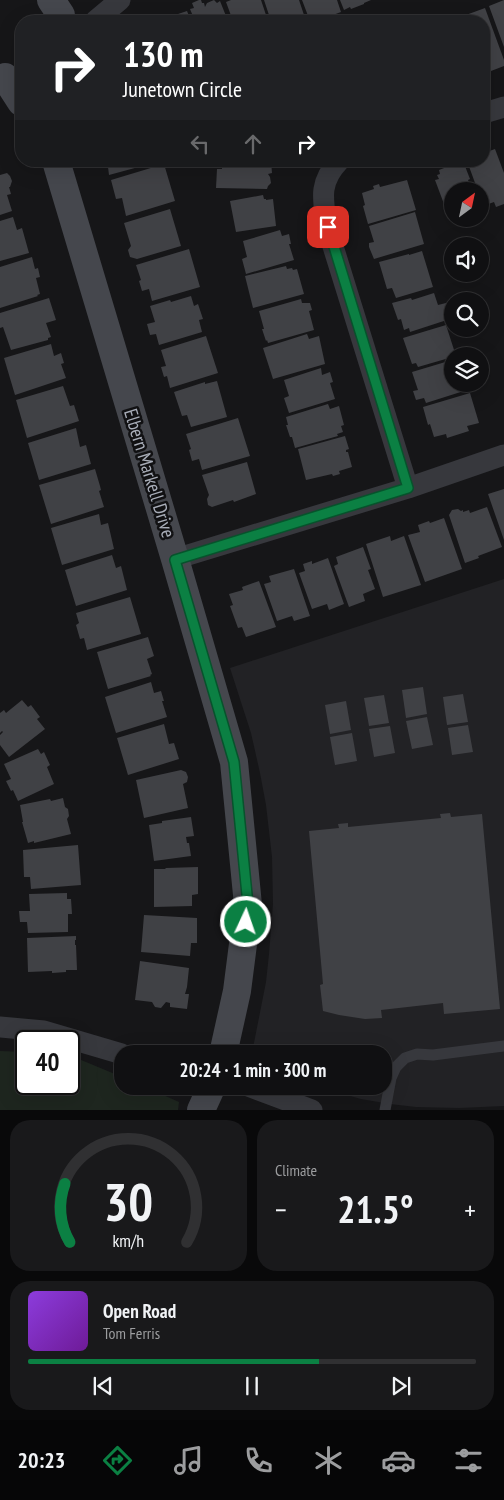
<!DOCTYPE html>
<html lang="en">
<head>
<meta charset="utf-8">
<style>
  :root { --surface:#101012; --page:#19191b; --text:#f1f3f6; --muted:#9c9d9f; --line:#303032; --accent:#0b8043 }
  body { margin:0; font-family:"PT Sans Narrow",sans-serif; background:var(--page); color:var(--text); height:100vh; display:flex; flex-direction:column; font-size:19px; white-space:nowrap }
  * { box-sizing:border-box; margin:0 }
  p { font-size:16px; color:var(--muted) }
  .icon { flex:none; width:28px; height:28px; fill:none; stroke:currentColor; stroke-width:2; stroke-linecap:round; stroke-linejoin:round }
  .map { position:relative; height:1110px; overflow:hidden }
  .details { display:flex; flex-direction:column; gap:10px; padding:10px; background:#09090a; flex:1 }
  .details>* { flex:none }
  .banner { position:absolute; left:15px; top:15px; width:475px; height:152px; border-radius:20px; box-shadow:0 5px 20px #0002,0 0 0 1px var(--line); background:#202124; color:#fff; overflow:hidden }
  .needle { width:32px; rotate:33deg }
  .tools { position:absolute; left:444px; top:182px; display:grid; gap:10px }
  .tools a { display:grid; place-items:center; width:45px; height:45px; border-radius:50%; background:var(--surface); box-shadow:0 5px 20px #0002,0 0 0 1px var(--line); font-size:25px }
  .speed { position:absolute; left:15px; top:1030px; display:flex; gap:10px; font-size:25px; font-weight:700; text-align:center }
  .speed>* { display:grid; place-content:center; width:65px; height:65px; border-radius:50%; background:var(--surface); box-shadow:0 5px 20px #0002,0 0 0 1px var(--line); line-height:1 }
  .speed .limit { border:2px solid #111; border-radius:8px; background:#fff; color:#111 }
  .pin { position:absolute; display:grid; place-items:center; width:42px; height:42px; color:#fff; margin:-21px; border-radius:10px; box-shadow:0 2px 8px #0006 }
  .me { position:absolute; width:55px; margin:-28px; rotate:3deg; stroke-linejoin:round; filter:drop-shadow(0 0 4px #0008) }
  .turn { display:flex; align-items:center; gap:18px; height:105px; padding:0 25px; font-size:22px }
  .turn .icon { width:65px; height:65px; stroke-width:2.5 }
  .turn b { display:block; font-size:35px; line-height:42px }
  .lanes { display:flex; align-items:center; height:48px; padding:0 25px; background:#0003; justify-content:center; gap:25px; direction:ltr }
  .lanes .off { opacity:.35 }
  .big { font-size:38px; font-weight:700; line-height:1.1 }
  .details .tile { flex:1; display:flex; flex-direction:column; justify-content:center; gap:8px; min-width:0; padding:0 18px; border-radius:20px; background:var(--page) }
  .details .dial { align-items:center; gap:0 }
  .dial svg { height:130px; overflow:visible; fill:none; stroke:var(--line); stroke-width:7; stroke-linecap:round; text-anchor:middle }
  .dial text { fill:var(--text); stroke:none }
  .song { display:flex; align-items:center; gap:15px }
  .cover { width:60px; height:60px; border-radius:8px; background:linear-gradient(135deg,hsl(270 70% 55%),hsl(280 70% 35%)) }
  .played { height:5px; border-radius:2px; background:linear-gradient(90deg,var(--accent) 65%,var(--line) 65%) }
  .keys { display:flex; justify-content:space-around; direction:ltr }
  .heat { display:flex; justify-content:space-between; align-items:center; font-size:28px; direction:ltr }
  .details .tiles { flex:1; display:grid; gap:10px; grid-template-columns:1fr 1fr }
  .tile:last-child { grid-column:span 2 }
  .trip { position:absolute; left:114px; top:1045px; width:278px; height:50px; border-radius:20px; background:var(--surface); box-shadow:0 5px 20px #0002,0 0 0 1px var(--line); font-weight:700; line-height:50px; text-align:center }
  .dock { display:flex; height:80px; justify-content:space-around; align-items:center; background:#060607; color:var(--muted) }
  .dock .icon { width:35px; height:35px }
  .dock .on { color:var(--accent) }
  .dock b { font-size:22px; color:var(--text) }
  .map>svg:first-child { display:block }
  .built { fill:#222225 }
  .green { fill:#1e261f }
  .building { fill:#404145 }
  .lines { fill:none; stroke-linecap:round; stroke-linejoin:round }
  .lane { stroke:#37383d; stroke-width:11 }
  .street { stroke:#37383d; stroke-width:21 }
  .secondary { stroke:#45474d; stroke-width:28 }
  .route-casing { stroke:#07532c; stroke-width:12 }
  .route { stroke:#0b8043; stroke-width:9 }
  .labels { text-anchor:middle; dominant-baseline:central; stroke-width:5; stroke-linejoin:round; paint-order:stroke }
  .street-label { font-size:19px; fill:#a8adb8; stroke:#111113 }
</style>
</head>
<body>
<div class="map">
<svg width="504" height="1110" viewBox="0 0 504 1110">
  <rect width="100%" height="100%" fill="#161618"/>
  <path class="built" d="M504,579V1106L459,1108L416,1107L390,1104L361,1099L314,1086H382V1054L252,1053L266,982L269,954L273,904L272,857L266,805L260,773L251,733L230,668Z"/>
  <path class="green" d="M0,1051L26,1052V1084H69V1056L74,1057L122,1077V1086H143L179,1102L178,1110H0Z"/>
  <path class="building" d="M199,0H201L202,3H204L205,7L207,3L214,0L217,3L220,1L228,21H195L190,9L194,8L192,3Z
    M231,0H261L268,21H233L226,2Z
    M264,0H299L306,21H271Z
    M302,0H337L341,12L317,21H310Z
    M340,0H371L364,3V4L351,9L350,7L344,10Z
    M504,0V47L489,6Z
    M485,8L504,60V66L491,71L488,64L484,66V21H456L455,19Z
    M187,11L191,21H161L160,18L171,14L172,16Z
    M495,149L504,173V204L496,207L494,202L483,206L480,198V191H478L467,161H484V153Z
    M109,161H157V162L109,175L108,167L106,168L105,163Z
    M222,161H271L272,173L268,174L270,177L271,183L268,186L267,189L216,188L217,169H222Z
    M462,161H463L470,179L468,180L472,191H452V219L450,220L435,180L439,179L437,175L440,174L439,170Z
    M164,164L175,201L126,216L122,198L116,199L111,180Z
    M7,173L10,176L12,181L10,187H9L11,194L7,195L12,211L0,215V175Z
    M407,180L416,210L368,224L363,206L365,205L362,193L374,189L373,186L379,184L380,187Z
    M263,195L264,199H266V200L273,199L276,226L236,232L230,201Z
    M170,209L181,246L137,259L130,257L128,250L131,246L124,223Z
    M415,212L424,244L374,259L369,247V243L374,242L369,226Z
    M13,217L17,230L22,228L29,253L0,261V221Z
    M280,230L282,236L289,234L291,244H289L294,260L246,274L242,259L247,257L243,241Z
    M189,249L200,287L152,301L149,289L142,291L139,281L141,280L136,265Z
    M422,251L433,287L396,298L392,288L387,289L379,262L409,254V255Z
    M32,257L35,269L38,268L40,277L36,278L40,294L37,295L38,296L0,308V267Z
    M286,266L287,269L292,268L293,270L297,269L304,294L253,308L245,276Z
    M434,293L438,305L446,303L450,319L410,332L409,328L404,330L401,319L398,320L392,303L411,298L412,300Z
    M191,296L194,306L198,304L203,319L199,320L202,332L159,345L156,334L150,335L147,324L155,322L150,306L170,300L171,302Z
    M49,298L56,320L46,323L51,337L48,338V340L11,350L3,327L0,328V313Z
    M301,299L302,303H310L312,310L309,311L314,330L268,343L267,340L266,341L262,329H264L259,311Z
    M446,325L456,356L418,367L416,363L412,364L403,338Z
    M307,334L309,339L319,336L325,364L273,379L263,348Z
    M206,336L218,373L170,388L167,376L164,377L161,367L166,366L161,350Z
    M51,344L54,356L61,353L64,363L61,364L66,378L15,395L4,358Z
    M452,360V384H465L467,390L426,403L424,398L416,400L413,391L418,390L412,372Z
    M321,368L322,375L330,372L333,382L330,383L335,399L289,413L284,398L289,396L284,380Z
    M217,381L227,417L191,427L187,415L182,416L174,392L205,382V384Z
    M63,386L70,406L74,405L79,421L27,438L16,400Z
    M470,393L479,423L467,426L469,431L447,438L446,434L434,437L430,424L428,425L423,407Z
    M328,404L330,409L339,406L344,425L341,426L343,432L337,434L338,436L295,448L292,437H290L286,425H288L286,417Z
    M238,418L250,456L202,470L199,459L192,461L189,450L191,449L186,434Z
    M76,428L80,447L86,445L91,464L39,480L28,443Z
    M345,436L349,449L346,450V452H348L352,467L339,471L340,474L333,476L332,474L306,480L298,449Z
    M247,462L256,494L234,502L233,500L212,507L208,505L207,499L209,495L202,475Z
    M95,469L100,486L101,490L99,491L104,507L51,524L39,485Z
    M504,489V540L488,494Z
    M487,507L502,547L478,556L479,558L465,563L449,515L452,510L458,509L461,511L463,510V512L469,510L470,513Z
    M99,514L101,525L108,523L114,549L62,565L51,528Z
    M444,518L462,569L425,582L408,535L420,532L418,525L429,521L430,523Z
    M390,536L391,541L404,536L421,585L383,597L366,544Z
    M363,547L371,569L368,570L375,589L363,594L365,601L349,607L334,566L338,564L336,557Z
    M112,555L116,568L121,566L127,590L76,606L65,570Z
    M328,558L344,604L329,610L327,604L312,609L299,573L305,571L303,564L312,561V564Z
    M294,569L310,616L294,621L292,616L277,621L264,584L271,582L269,576Z
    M259,581L276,627L246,637L242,627L238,628L230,606L233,605L229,594L243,590L242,587Z
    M130,597L141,634L87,650L84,638L80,639L76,625L79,623L76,613Z
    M148,637L154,656L147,659L152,674L150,675L151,676L108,689L97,652Z
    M151,682L154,693L161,691L164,701H162L167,717L116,733L105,697Z
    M423,687L427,714L406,718L402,690Z
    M463,694L468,722L447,725L443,697Z
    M384,695L389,723L369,726L364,698Z
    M22,700L28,707L31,705L40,717L37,719L45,729L9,757L0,745V735L3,732L2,731L0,733V713L4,710L6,713Z
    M346,701L351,730L330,734L325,705Z
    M427,717L433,745L412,749L406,721Z
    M164,724L169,744L174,743L179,759L128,775L117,738Z
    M468,725L473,752L452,755L448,728Z
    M390,726L395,753L374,757L369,729Z
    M352,733L357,761L335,765L330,737Z
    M38,749L41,754L44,752L50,765L47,767L54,784L18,801L13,790L11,791L6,781L11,779L4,764Z
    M181,770L186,772L188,777L187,782L183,784L188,808L144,818L136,780Z
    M63,798L65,807L68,809L69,816L67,819L71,834L34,843V841L28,843L22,822H23L20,805L50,799L51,801Z
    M450,813L451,817L482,814L500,1009L444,1014L443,1003L381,1010L382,1018L365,1019L339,1015L323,1011L320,985L323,984L309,831L339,828L338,824L348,823V827L441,818L440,814Z
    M191,817L194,836L186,837L187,843H189L191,856L154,861L149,825L162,823V821Z
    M78,845L81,885L31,889L30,877H24L23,850Z
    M198,867V894L192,895V906L154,907V869H165L166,868Z
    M67,893V899H71L72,914H68V932L28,933L27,922H20L19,911H30L29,894Z
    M144,915L197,918V943H191L190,956L141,952Z
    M76,936V940H75V945H76L77,970H66V972L52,973V971L28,972L27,938Z
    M140,961L189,968L187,987L185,994H189L187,1009L170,1007V1003L166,1002L161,1008L155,1007L152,1002L135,1000Z"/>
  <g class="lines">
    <path class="lane" d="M385,1110L391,1078L396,1067L405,1058L417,1054L433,1055L504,1046"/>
    <path class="street" d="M95,21L120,0
      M484,113L504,107
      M339,161C318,183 323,200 327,227L408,488
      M175,559L408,488L504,455
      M0,1027L44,1031L122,1054
      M248,1086L312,1110"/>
    <path class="secondary" d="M51,0L61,15V21
      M5,77L21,102
      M56,161L175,559L234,762L248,905L237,991L223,1054
      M201,1110L212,1086"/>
  </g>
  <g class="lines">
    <g class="route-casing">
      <path id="route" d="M246,922L248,905L234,762L175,560L408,488L328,227"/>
    </g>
    <use href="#route" class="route"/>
  </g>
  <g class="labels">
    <g class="street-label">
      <text transform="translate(150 473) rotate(73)">Elbern Markell Drive</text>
    </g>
  </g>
</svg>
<div class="tools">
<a><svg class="needle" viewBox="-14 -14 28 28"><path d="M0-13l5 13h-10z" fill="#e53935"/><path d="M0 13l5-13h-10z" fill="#9c9d9f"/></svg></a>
<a><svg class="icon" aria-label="sound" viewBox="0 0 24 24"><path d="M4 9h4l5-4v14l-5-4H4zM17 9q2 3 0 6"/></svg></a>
<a><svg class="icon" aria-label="search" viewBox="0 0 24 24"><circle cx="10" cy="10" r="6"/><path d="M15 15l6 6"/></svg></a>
<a><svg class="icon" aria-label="layers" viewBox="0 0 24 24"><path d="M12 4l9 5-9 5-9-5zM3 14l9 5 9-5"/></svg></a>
</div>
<div class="speed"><div class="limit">40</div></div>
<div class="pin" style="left:328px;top:227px;background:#d93025"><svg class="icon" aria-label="arrive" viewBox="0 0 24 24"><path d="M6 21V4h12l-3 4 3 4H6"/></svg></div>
<svg class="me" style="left:246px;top:922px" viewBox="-20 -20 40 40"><circle r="17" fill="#0b8043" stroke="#fff" stroke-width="3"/><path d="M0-11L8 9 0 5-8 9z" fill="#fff"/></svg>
<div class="trip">20:24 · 1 min · 300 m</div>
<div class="banner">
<div class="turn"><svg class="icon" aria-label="right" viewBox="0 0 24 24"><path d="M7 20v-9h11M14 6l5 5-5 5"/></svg><div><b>130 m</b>Junetown Circle</div></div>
<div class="lanes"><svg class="icon off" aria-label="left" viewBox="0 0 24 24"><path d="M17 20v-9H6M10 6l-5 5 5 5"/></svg><svg class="icon off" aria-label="ahead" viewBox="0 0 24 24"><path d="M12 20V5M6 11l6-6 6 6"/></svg><svg class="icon" aria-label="right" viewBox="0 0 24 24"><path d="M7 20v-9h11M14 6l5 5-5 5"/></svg></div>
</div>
</div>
<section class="details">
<div class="tiles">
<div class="tile dial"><svg viewBox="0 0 100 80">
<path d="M14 69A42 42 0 1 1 86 69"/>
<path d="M14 69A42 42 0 0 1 11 33" stroke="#0b8043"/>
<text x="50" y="56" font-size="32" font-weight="700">30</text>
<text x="50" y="72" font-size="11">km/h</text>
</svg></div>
<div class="tile"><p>Climate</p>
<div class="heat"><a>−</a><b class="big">21.5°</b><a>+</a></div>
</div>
<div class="tile">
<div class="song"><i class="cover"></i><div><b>Open Road</b><p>Tom Ferris</p></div></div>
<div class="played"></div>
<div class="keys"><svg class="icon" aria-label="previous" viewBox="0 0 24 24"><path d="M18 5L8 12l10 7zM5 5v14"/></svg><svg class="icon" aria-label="pause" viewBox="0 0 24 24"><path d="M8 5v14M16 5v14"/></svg><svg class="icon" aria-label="next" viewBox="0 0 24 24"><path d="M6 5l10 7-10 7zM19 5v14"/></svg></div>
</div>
</div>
</section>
<nav class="dock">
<b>20:23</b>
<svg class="icon on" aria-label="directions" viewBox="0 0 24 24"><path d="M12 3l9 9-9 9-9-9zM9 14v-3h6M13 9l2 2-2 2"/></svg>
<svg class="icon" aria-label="music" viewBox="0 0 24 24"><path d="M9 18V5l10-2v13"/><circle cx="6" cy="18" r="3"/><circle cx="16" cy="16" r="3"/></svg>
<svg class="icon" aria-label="phone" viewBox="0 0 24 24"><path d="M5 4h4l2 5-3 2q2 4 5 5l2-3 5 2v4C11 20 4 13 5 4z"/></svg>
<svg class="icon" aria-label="climate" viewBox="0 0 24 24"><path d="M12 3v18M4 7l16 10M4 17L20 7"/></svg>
<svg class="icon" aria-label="car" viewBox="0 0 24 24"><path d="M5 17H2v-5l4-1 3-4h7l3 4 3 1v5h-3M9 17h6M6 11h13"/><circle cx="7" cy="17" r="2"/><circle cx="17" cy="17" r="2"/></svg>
<svg class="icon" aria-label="filters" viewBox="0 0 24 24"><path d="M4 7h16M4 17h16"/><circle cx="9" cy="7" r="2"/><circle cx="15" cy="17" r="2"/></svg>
</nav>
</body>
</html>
